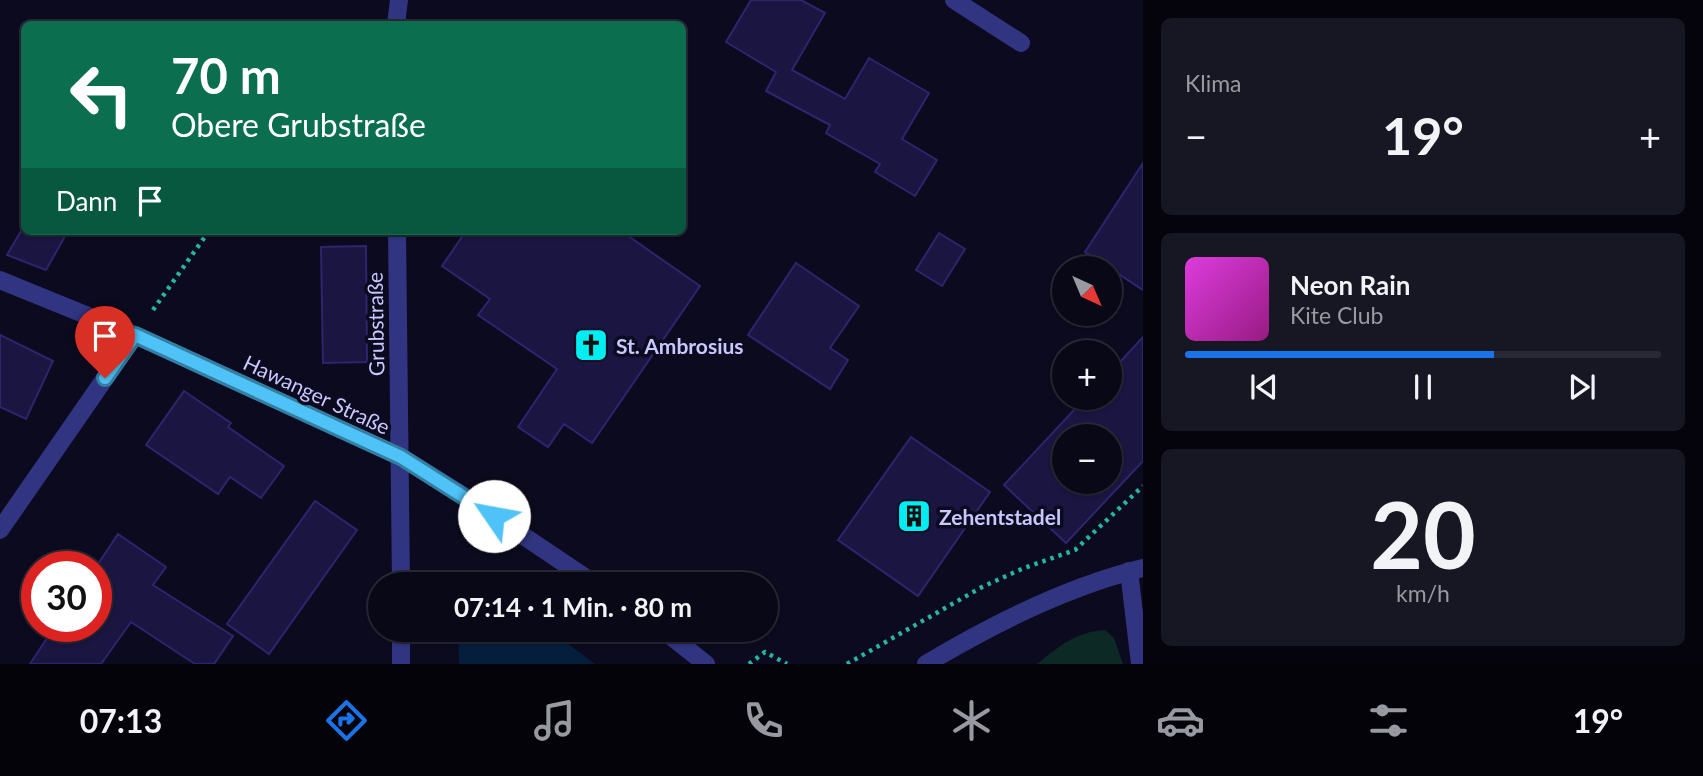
<!DOCTYPE html>
<html lang="de">
<head>
<meta charset="utf-8">
<style>
  :root { --surface:#090816; --page:#171623; --text:#f1f3f6; --muted:#999aa1; --line:#292935; --accent:#1a73e8 }
  body { margin:0; font-family:Lato,sans-serif; background:var(--page); color:var(--text); height:100vh; display:flex; flex-direction:column; font-size:26px; white-space:nowrap }
  * { box-sizing:border-box; margin:0 }
  p { font-size:23px; color:var(--muted) }
  .icon { flex:none; width:38px; height:38px; fill:none; stroke:currentColor; stroke-width:2; stroke-linecap:round; stroke-linejoin:round }
  .map { position:relative; flex:1; overflow:hidden }
  .details { display:flex; flex-direction:column; gap:18px; padding:18px; background:#05040c; width:560px }
  .details>* { flex:none }
  .banner { position:absolute; left:21px; top:21px; width:665px; height:214px; border-radius:10px; box-shadow:0 2px 5px #0004,0 0 0 2px var(--line); background:#0b6e4f; color:#fff; overflow:hidden }
  .needle { width:46px; rotate:136deg }
  .buttons { position:absolute; left:1052px; top:256px; display:grid; gap:14px }
  .buttons a { display:grid; place-items:center; width:70px; height:70px; border-radius:50%; background:var(--surface); box-shadow:0 2px 5px #0004,0 0 0 2px var(--line); font-size:35px }
  .speed { position:absolute; left:21px; top:551px; display:flex; gap:14px; font-size:35px; font-weight:700; text-align:center }
  .speed>* { display:grid; place-content:center; width:91px; height:91px; border-radius:50%; background:var(--surface); box-shadow:0 2px 5px #0004,0 0 0 2px var(--line); line-height:1 }
  .speed .limit { border:10px solid #d22; background:#fff; color:#111 }
  .pin { position:absolute; display:grid; place-items:center; width:60px; height:60px; color:#fff; margin:-72px -30px; border-radius:50% 50% 50% 0; rotate:-45deg; box-shadow:0 0 7px #0007 }
  .pin .icon { rotate:45deg }
  .me { position:absolute; width:77px; margin:-38px; rotate:303deg; stroke-linejoin:round; filter:drop-shadow(0 0 5px #0008) }
  .turn { display:flex; align-items:center; gap:24px; height:147px; padding:0 35px; font-size:32px }
  .turn .icon { width:91px; height:91px; stroke-width:2.5 }
  .turn b { display:block; font-size:49px; line-height:60px }
  .then { display:flex; align-items:center; height:66px; padding:0 35px; background:#0003; gap:14px; font-size:26px }
  .big { font-size:52px; font-weight:700; line-height:1.1 }
  .details .card { flex:1; display:flex; flex-direction:column; justify-content:center; gap:10px; min-width:0; padding:0 24px; border-radius:10px; background:var(--page) }
  .details .dial { align-items:center; gap:0 }
  .dial b { font-size:91px; line-height:1 }
  .song { display:flex; align-items:center; gap:21px }
  .cover { width:84px; height:84px; border-radius:10px; background:linear-gradient(135deg,hsl(300 70% 55%),hsl(310 70% 35%)) }
  .played { height:7px; border-radius:4px; background:linear-gradient(90deg,var(--accent) 65%,var(--line) 65%) }
  .keys { display:flex; justify-content:space-around; direction:ltr }
  .heat { display:flex; justify-content:space-between; align-items:center; font-size:38px; direction:ltr }
  .trip { position:absolute; left:368px; top:572px; width:410px; height:70px; border-radius:35px; background:var(--surface); box-shadow:0 2px 5px #0004,0 0 0 2px var(--line); font-weight:700; line-height:70px; text-align:center }
  .tabs { display:flex; height:112px; justify-content:space-around; align-items:center; background:#040309; color:var(--muted) }
  .tabs .icon { width:49px; height:49px }
  .tabs .selected { color:var(--accent) }
  .tabs b { font-size:32px; color:var(--text) }
  main { display:flex; flex:1; min-height:0 }
  .map>svg:first-child { display:block }
  .green { fill:#0d2925 }
  .water { fill:#051e3c }
  .building { fill:#1a1541; stroke:#2d256e; stroke-width:2; fill-rule:evenodd }
  .lines { fill:none; stroke-linecap:round; stroke-linejoin:round }
  .path { stroke:#23b7a2; stroke-width:4.5; stroke-dasharray:3.5 5; stroke-linecap:butt }
  .minor { stroke:#313581; stroke-width:18 }
  .route-casing { stroke:#337fa1; stroke-width:18 }
  .route { stroke:#4fc3f7; stroke-width:12 }
  .labels { text-anchor:middle; dominant-baseline:central; stroke-width:7; stroke-linejoin:round; paint-order:stroke }
  .street-label { font-size:21px; fill:#c9c7ff; stroke:#0c0a1e }
  .poi-label { font-size:21px; font-weight:bold; fill:#c9c7ff; stroke:#0c0a1e; text-anchor:start }
</style>
</head>
<body>
<main>
<div class="map">
<svg width="1143" height="664" viewBox="0 0 1143 664">
  <rect width="100%" height="100%" fill="#0c0a1e"/>
  <path class="green" d="M1105,630L1114,638L1123,664H1037C1060,646 1075,632 1105,630Z"/>
  <path class="water" d="M550,630L595,664H459L458,630Z"/>
  <path class="building" d="M751,0H801L825,13L792,70L845,99L869,58L929,93L902,139L937,160L915,196L875,172L880,164L826,133L830,125L766,91L776,72L726,42Z
    M1143,163V290L1085,252Z
    M21,231H68L46,270L7,255Z
    M466,231H621L700,286L592,443L564,424L548,447L518,427L557,369L478,315L490,299L442,266Z
    M939,233L965,249L942,286L916,270Z
    M366,246L367,362L323,363L321,247Z
    M796,263L859,306L830,348L848,360L830,389L748,335Z
    M0,335L53,361L26,419L0,407Z
    M1143,337V461L1066,543L1004,485L1086,397H1110V373ZM1064,436H1110V481H1064Z
    M184,391L231,423L228,427L284,466L261,498L230,477L218,494L146,445Z
    M911,437L990,492L918,596L838,540Z
    M315,501L357,530L269,654L227,624Z
    M118,534L166,567L153,585L233,636L214,664H195L131,622L101,664H30L55,626H96V567Z"/>
  <g class="lines">
    <path class="path" d="M153,310L209,231
      M749,664L765,652L787,664
      M847,664L982,587L1024,568L1075,550L1143,486"/>
    <path class="minor" d="M954,0L1021,43
      M396,24L399,0
      M397,231L401,584
      M0,280L135,335L401,457L473,502L595,584
      M0,530L135,335
      M1129,571L1140,664
      M401,630V664
      M663,630L706,664
      M926,664C991,625 1069,586 1143,568"/>
  </g>
  <g class="lines">
    <g class="route-casing">
      <path id="route" d="M105,378L135,335L401,457L494,516"/>
    </g>
    <use href="#route" class="route"/>
  </g>
  <defs>
    <g id="church-square" transform="scale(1.75)"><rect x="-9" y="-9" width="18" height="18" rx="4" fill="#00eef2" stroke="#0c0a1e"/><path d="M-1.2-6h2.4v3.5h3.3v2.4h-3.3V6h-2.4V-.1h-3.3v-2.4h3.3Z" fill="#111"/></g>
    <g id="building-square" transform="scale(1.75)"><rect x="-9" y="-9" width="18" height="18" rx="4" fill="#00eef2" stroke="#0c0a1e"/><path d="M-4-6H4V6H1V3H-1V6H-4ZM-2.5-4.3h1.7v1.8h-1.7ZM.8-4.3h1.7v1.8H.8ZM-2.5-1h1.7V.8h-1.7ZM.8-1h1.7V.8H.8Z" fill="#111"/></g>
  </defs>
  <g fill-rule="evenodd">
    <use href="#church-square" x="591" y="345"/>
    <use href="#building-square" x="914" y="516"/>
  </g>
  <g class="labels">
    <g class="street-label">
      <text transform="translate(375 324) rotate(-91)">Grubstraße</text>
      <text transform="translate(317 394) rotate(25)">Hawanger Straße</text>
    </g>
    <g class="poi-label">
      <text x="616" y="345">St. Ambrosius</text>
      <text x="939" y="516">Zehentstadel</text>
    </g>
  </g>
</svg>
<div class="buttons">
<a><svg class="needle" viewBox="-14 -14 28 28"><path d="M0-13l5 13h-10z" fill="#e53935"/><path d="M0 13l5-13h-10z" fill="#999aa1"/></svg></a>
<a>+</a>
<a>−</a>
</div>
<div class="speed"><div class="limit">30</div></div>
<div class="pin" style="left:105px;top:378px;background:#d93025"><svg class="icon" aria-label="arrive" viewBox="0 0 24 24"><path d="M6 21V4h12l-3 4 3 4H6"/></svg></div>
<svg class="me" style="left:494px;top:516px" viewBox="-20 -20 40 40"><circle r="19" fill="#fff"/><path d="M0-13L10 11 0 6-10 11z" fill="#4fc3f7"/></svg>
<div class="trip">07:14 · 1 Min. · 80 m</div>
<div class="banner">
<div class="turn"><svg class="icon" aria-label="left" viewBox="0 0 24 24"><path d="M17 20v-9H6M10 6l-5 5 5 5"/></svg><div><b>70 m</b>Obere Grubstraße</div></div>
<div class="then">Dann<svg class="icon" aria-label="arrive" viewBox="0 0 24 24"><path d="M6 21V4h12l-3 4 3 4H6"/></svg></div>
</div>
</div>
<section class="details">
<div class="card"><p>Klima</p>
<div class="heat"><a>−</a><b class="big">19°</b><a>+</a></div>
</div>
<div class="card">
<div class="song"><i class="cover"></i><div><b>Neon Rain</b><p>Kite Club</p></div></div>
<div class="played"></div>
<div class="keys"><svg class="icon" aria-label="previous" viewBox="0 0 24 24"><path d="M18 5L8 12l10 7zM5 5v14"/></svg><svg class="icon" aria-label="pause" viewBox="0 0 24 24"><path d="M8 5v14M16 5v14"/></svg><svg class="icon" aria-label="next" viewBox="0 0 24 24"><path d="M6 5l10 7-10 7zM19 5v14"/></svg></div>
</div>
<div class="card dial"><b>20</b><p>km/h</p></div>
</section>
</main>
<nav class="tabs">
<b>07:13</b>
<svg class="icon selected" aria-label="directions" viewBox="0 0 24 24"><path d="M12 3l9 9-9 9-9-9zM9 14v-3h6M13 9l2 2-2 2"/></svg>
<svg class="icon" aria-label="music" viewBox="0 0 24 24"><path d="M9 18V5l10-2v13"/><circle cx="6" cy="18" r="3"/><circle cx="16" cy="16" r="3"/></svg>
<svg class="icon" aria-label="phone" viewBox="0 0 24 24"><path d="M5 4h4l2 5-3 2q2 4 5 5l2-3 5 2v4C11 20 4 13 5 4z"/></svg>
<svg class="icon" aria-label="climate" viewBox="0 0 24 24"><path d="M12 3v18M4 7l16 10M4 17L20 7"/></svg>
<svg class="icon" aria-label="car" viewBox="0 0 24 24"><path d="M5 17H2v-5l4-1 3-4h7l3 4 3 1v5h-3M9 17h6M6 11h13"/><circle cx="7" cy="17" r="2"/><circle cx="17" cy="17" r="2"/></svg>
<svg class="icon" aria-label="filters" viewBox="0 0 24 24"><path d="M4 7h16M4 17h16"/><circle cx="9" cy="7" r="2"/><circle cx="15" cy="17" r="2"/></svg>
<b>19°</b>
</nav>
</body>
</html>
